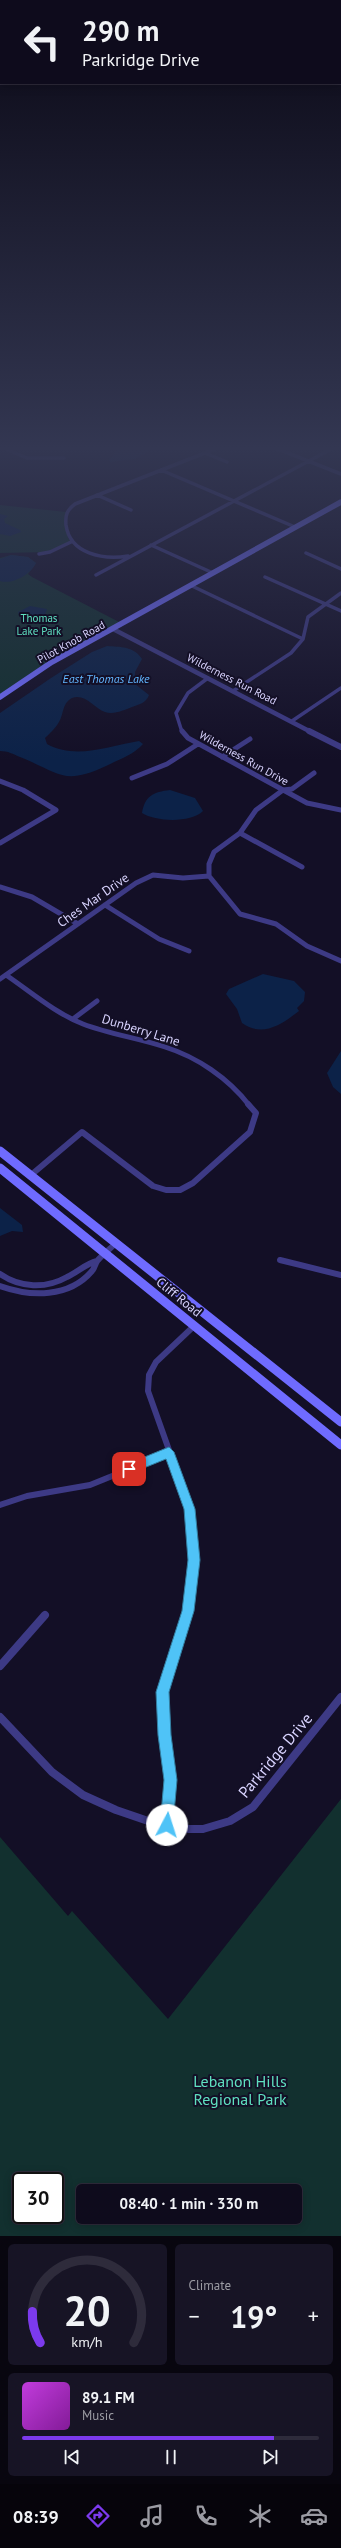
<!DOCTYPE html>
<html lang="en">
<head>
<meta charset="utf-8">
<style>
  :root { --surface:#0e0b1c; --page:#171425; --text:#f1f3f6; --muted:#9b9ba3; --line:#2e2b3b; --accent:#7c3aed }
  body { margin:0; font-family:"PT Sans",sans-serif; background:var(--page); color:var(--text); height:100vh; display:flex; flex-direction:column; font-size:15px; white-space:nowrap }
  * { box-sizing:border-box; margin:0 }
  p { font-size:13px; color:var(--muted) }
  .icon { flex:none; width:22px; height:22px; fill:none; stroke:currentColor; stroke-width:2; stroke-linecap:round; stroke-linejoin:round }
  .map { position:relative; height:2236px; overflow:hidden }
  .drawer { display:flex; flex-direction:column; gap:8px; padding:8px; background:#08060f; flex:1 }
  .drawer>* { flex:none }
  .hud { position:absolute; left:0px; top:0px; width:341px; height:84px; box-shadow:0 2px 10px #0003,0 0 0 1px var(--line); background:#0e0b1c; color:var(--text); overflow:hidden }
  .speed { position:absolute; left:12px; top:2172px; display:flex; gap:8px; font-size:20px; font-weight:700; text-align:center }
  .speed>* { display:grid; place-content:center; width:52px; height:52px; border-radius:50%; background:var(--surface); box-shadow:0 2px 10px #0003,0 0 0 1px var(--line); line-height:1 }
  .speed .limit { border:2px solid #111; border-radius:6px; background:#fff; color:#111 }
  .pin { position:absolute; display:grid; place-items:center; width:34px; height:34px; color:#fff; margin:-17px; border-radius:8px; box-shadow:0 2px 6px #0006 }
  .me { position:absolute; width:44px; margin:-22px; rotate:5deg; stroke-linejoin:round; filter:drop-shadow(0 0 3px #0008) }
  .turn { display:flex; align-items:center; gap:14px; height:84px; padding:0 16px; font-size:18px }
  .turn .icon { width:52px; height:52px; stroke-width:2.5 }
  .turn b { display:block; font-size:28px; line-height:34px }
  .big { font-size:30px; font-weight:600; line-height:1.1 }
  .drawer .tile { flex:1; display:flex; flex-direction:column; justify-content:center; gap:6px; min-width:0; padding:0 14px; border-radius:6px; background:var(--page) }
  .drawer .dial { align-items:center; gap:0 }
  .dial svg { height:104px; overflow:visible; fill:none; stroke:var(--line); stroke-width:7; stroke-linecap:round; text-anchor:middle }
  .dial text { fill:var(--text); stroke:none }
  .song { display:flex; align-items:center; gap:12px }
  .cover { width:48px; height:48px; border-radius:6px; background:linear-gradient(135deg,hsl(290 70% 55%),hsl(290 70% 35%)) }
  .played { height:4px; border-radius:2px; background:linear-gradient(90deg,var(--accent) 85%,var(--line) 85%) }
  .keys { display:flex; justify-content:space-around; direction:ltr }
  .heat { display:flex; justify-content:space-between; align-items:center; font-size:22px; direction:ltr }
  .drawer .tiles { flex:1; display:grid; gap:8px; grid-template-columns:1fr 1fr }
  .tile:last-child { grid-column:span 2 }
  .trip { position:absolute; left:76px; top:2184px; width:226px; height:40px; border-radius:6px; background:var(--surface); box-shadow:0 2px 10px #0003,0 0 0 1px var(--line); font-weight:600; line-height:40px; text-align:center }
  .tabs { display:flex; height:64px; justify-content:space-around; align-items:center; background:#06040b; color:var(--muted) }
  .tabs .icon { width:28px; height:28px }
  .tabs .current { color:var(--accent) }
  .tabs b { font-size:18px; color:var(--text) }
  .map>svg:first-child { display:block }
  .green { fill:#12302f; fill-rule:evenodd }
  .water { fill:#0c2248 }
  .lines { fill:none; stroke-linecap:round; stroke-linejoin:round }
  .minor-far3 { stroke:#3d3a85; stroke-width:3.5 }
  .minor-far2 { stroke:#3d3a85; stroke-width:5 }
  .minor-far1 { stroke:#3d3a85; stroke-width:6 }
  .minor { stroke:#3d3a85; stroke-width:8 }
  .tertiary-far1 { stroke:#3d3a85; stroke-width:4.5 }
  .tertiary { stroke:#3d3a85; stroke-width:6 }
  .secondary-far1 { stroke:#6f6bff; stroke-width:5.5 }
  .secondary { stroke:#6f6bff; stroke-width:9 }
  .route { fill:#4fc3f7; stroke:#337fa1 }
  .labels { text-anchor:middle; dominant-baseline:central; stroke-width:4; stroke-linejoin:round; paint-order:stroke }
  .far-park-label { font-size:11px; fill:#5fe0c0; stroke:#130f26 }
  .far-street-label { font-size:11px; fill:#d9d4ff; stroke:#130f26 }
  .far-water-label { font-size:12px; font-style:italic; fill:#62b6ff; stroke:#130f26 }
  .street-label { font-size:13px; fill:#d9d4ff; stroke:#130f26 }
  .near-street-label { font-size:16px; fill:#d9d4ff; stroke:#130f26 }
  .near-park-label { font-size:16px; fill:#5fe0c0; stroke:#130f26 }
</style>
</head>
<body>
<div class="map">
<svg width="341" height="2236" viewBox="0 0 341 2236">
  <rect width="100%" height="100%" fill="#130f26"/>
  <path class="green" d="M0,505L66,512L68,538L71,542L50,552L0,553Z
    M11,555L28,557L36,563L28,574L32,577L123,624L82,645L0,696V558Z
    M341,1799V2236H0V1837L68,1916L72,1911L168,2019ZM21,2181H55V2215H21ZM83,2191H295V2217H83Z"/>
  <path class="water" d="M120,447H156L135,459L110,462L109,460Z
    M0,514L8,516L4,519L5,523L20,530L21,532L10,536L0,534Z
    M11,555L28,557L36,563C31,574 13,585 0,581V559Z
    M30,606L47,609L43,620L30,622L21,620L18,612Z
    M107,646C120,647 134,646 142,659L135,672V684L149,695C146,703 140,704 132,707C124,710 114,715 105,712C94,708 85,693 72,698C62,703 64,714 59,722C55,729 50,733 45,738L47,744C76,760 108,746 139,741L143,744C133,755 120,759 106,766C63,786 60,773 20,757C13,754 8,751 0,751V713L51,678L92,652Z
    M170,790L195,798L203,811C191,823 156,822 142,813C145,796 153,792 170,790Z
    M263,974L294,981L305,992L304,1001L297,1008L299,1011C282,1024 263,1038 242,1023L237,1009L226,994L229,989Z
    M341,1051V1094L333,1087L327,1073Z
    M0,1208L22,1225L23,1232L12,1231L0,1236Z"/>
  <g class="lines">
    <path class="minor-far3" d="M1,447L27,458H64
      M273,447L341,474
      M205,453L227,462
      M161,470L295,527
      M97,495L131,510
      M151,545L213,573
      M306,553L341,569
      M39,554L50,552L71,542
      M128,556C103,560 70,554 66,525C65,515 67,510 75,504L220,447
      M96,575L335,447
      M265,577L341,611
      M192,586L303,639
      M233,691L291,653L303,639L308,617L341,593
      M292,721L341,688
      M182,732L176,713L188,693L208,678"/>
    <path class="minor-far2" d="M182,731L188,738L307,803L341,810
      M222,757L250,739
      M314,773L292,789L283,790L256,810L240,833L214,852L209,864V876L240,914L276,924L307,946L341,961
      M132,778L167,764L198,744
      M0,781L23,790L56,810L0,843
      M240,833L302,867
      M0,887L32,897L78,924
      M105,905L159,939L189,951
      M6,975C31,992 55,1013 83,1024C109,1034 138,1038 165,1047C197,1057 228,1078 249,1105
      M0,979L136,883L153,875L183,878L209,876
      M73,1019L97,1001"/>
    <path class="minor-far1" d="M31,1175L82,1132L153,1186L166,1190H180L193,1183L250,1132L256,1113L248,1104
      M280,1260L341,1275
      M0,1274C20,1288 46,1289 67,1277C78,1272 85,1264 97,1261
      M0,1286C31,1297 69,1298 92,1271C95,1268 95,1263 98,1260C103,1254 110,1249 116,1243
      M0,1505L27,1496L90,1485L169,1453
      M190,1594L194,1560L190,1509L148,1391L149,1375L156,1362L194,1326"/>
    <path class="minor" d="M0,1666L45,1615
      M0,1717L52,1772L83,1795L116,1810L154,1823L189,1829H203L230,1821L253,1807L341,1697
      M167,1825L171,1780L165,1735L163,1693L188,1611L190,1593"/>
    <path class="tertiary-far1" d="M113,629L311,732"/>
    <path class="tertiary" d="M309,731L341,747"/>
    <path class="secondary-far1" d="M0,697L52,662L341,502"/>
    <path class="secondary" d="M0,1151L341,1422
      M0,1168L341,1445"/>
  </g>
  <linearGradient id="sky" x2="0" y2="1"><stop stop-color="#0a0815"/><stop offset="0.59" stop-color="#333752"/><stop offset="1" stop-color="#333752" stop-opacity="0"/></linearGradient>
  <rect width="341" height="760" fill="url(#sky)"/>
  <path class="route" d="M169,1447L174,1452L195,1509L200,1560L194,1611L169,1692L171,1735L177,1780L173,1825L171,1830L167,1832L162,1830L160,1825L164,1780L158,1735L156,1692L182,1611L188,1560L184,1509L166,1459L129,1474L124,1469L125,1465Z"/>
  <g class="labels">
    <g class="far-park-label">
      <text x="39" y="618">Thomas<tspan x="39" dy="13">Lake Park</tspan></text>
    </g>
    <g class="far-street-label">
      <text transform="translate(71 642) rotate(-29)">Pilot Knob Road</text>
      <text transform="translate(232 679) rotate(27)">Wilderness Run Road</text>
      <text transform="translate(244 758) rotate(29)">Wilderness Run Drive</text>
    </g>
    <g class="far-water-label">
      <text x="106" y="678">East Thomas Lake</text>
    </g>
    <g class="street-label">
      <text transform="translate(93 900) rotate(-35)">Ches Mar Drive</text>
      <text transform="translate(141 1030) rotate(17)">Dunberry Lane</text>
      <text transform="translate(179 1297) rotate(39)">Cliff Road</text>
    </g>
    <g class="near-street-label">
      <text transform="translate(275 1755) rotate(-50)">Parkridge Drive</text>
    </g>
    <g class="near-park-label">
      <text x="240" y="2081">Lebanon Hills<tspan x="240" dy="18">Regional Park</tspan></text>
    </g>
  </g>
</svg>
<div class="speed"><div class="limit">30</div></div>
<div class="pin" style="left:129px;top:1469px;background:#d93025"><svg class="icon" aria-label="arrive" viewBox="0 0 24 24"><path d="M6 21V4h12l-3 4 3 4H6"/></svg></div>
<svg class="me" style="left:167px;top:1825px" viewBox="-20 -20 40 40"><circle r="19" fill="#fff"/><path d="M0-13L10 11 0 6-10 11z" fill="#4fc3f7"/></svg>
<div class="trip">08:40 · 1 min · 330 m</div>
<div class="hud">
<div class="turn"><svg class="icon" aria-label="left" viewBox="0 0 24 24"><path d="M17 20v-9H6M10 6l-5 5 5 5"/></svg><div><b>290 m</b>Parkridge Drive</div></div>
</div>
</div>
<section class="drawer">
<div class="tiles">
<div class="tile dial"><svg viewBox="0 0 100 80">
<path d="M14 69A42 42 0 1 1 86 69"/>
<path d="M14 69A42 42 0 0 1 8 45" stroke="#7c3aed"/>
<text x="50" y="56" font-size="32" font-weight="700">20</text>
<text x="50" y="72" font-size="11">km/h</text>
</svg></div>
<div class="tile"><p>Climate</p>
<div class="heat"><a>−</a><b class="big">19°</b><a>+</a></div>
</div>
<div class="tile">
<div class="song"><i class="cover"></i><div><b>89.1 FM</b><p>Music</p></div></div>
<div class="played"></div>
<div class="keys"><svg class="icon" aria-label="previous" viewBox="0 0 24 24"><path d="M18 5L8 12l10 7zM5 5v14"/></svg><svg class="icon" aria-label="pause" viewBox="0 0 24 24"><path d="M8 5v14M16 5v14"/></svg><svg class="icon" aria-label="next" viewBox="0 0 24 24"><path d="M6 5l10 7-10 7zM19 5v14"/></svg></div>
</div>
</div>
</section>
<nav class="tabs">
<b>08:39</b>
<svg class="icon current" aria-label="directions" viewBox="0 0 24 24"><path d="M12 3l9 9-9 9-9-9zM9 14v-3h6M13 9l2 2-2 2"/></svg>
<svg class="icon" aria-label="music" viewBox="0 0 24 24"><path d="M9 18V5l10-2v13"/><circle cx="6" cy="18" r="3"/><circle cx="16" cy="16" r="3"/></svg>
<svg class="icon" aria-label="phone" viewBox="0 0 24 24"><path d="M5 4h4l2 5-3 2q2 4 5 5l2-3 5 2v4C11 20 4 13 5 4z"/></svg>
<svg class="icon" aria-label="climate" viewBox="0 0 24 24"><path d="M12 3v18M4 7l16 10M4 17L20 7"/></svg>
<svg class="icon" aria-label="car" viewBox="0 0 24 24"><path d="M5 17H2v-5l4-1 3-4h7l3 4 3 1v5h-3M9 17h6M6 11h13"/><circle cx="7" cy="17" r="2"/><circle cx="17" cy="17" r="2"/></svg>
</nav>
</body>
</html>
